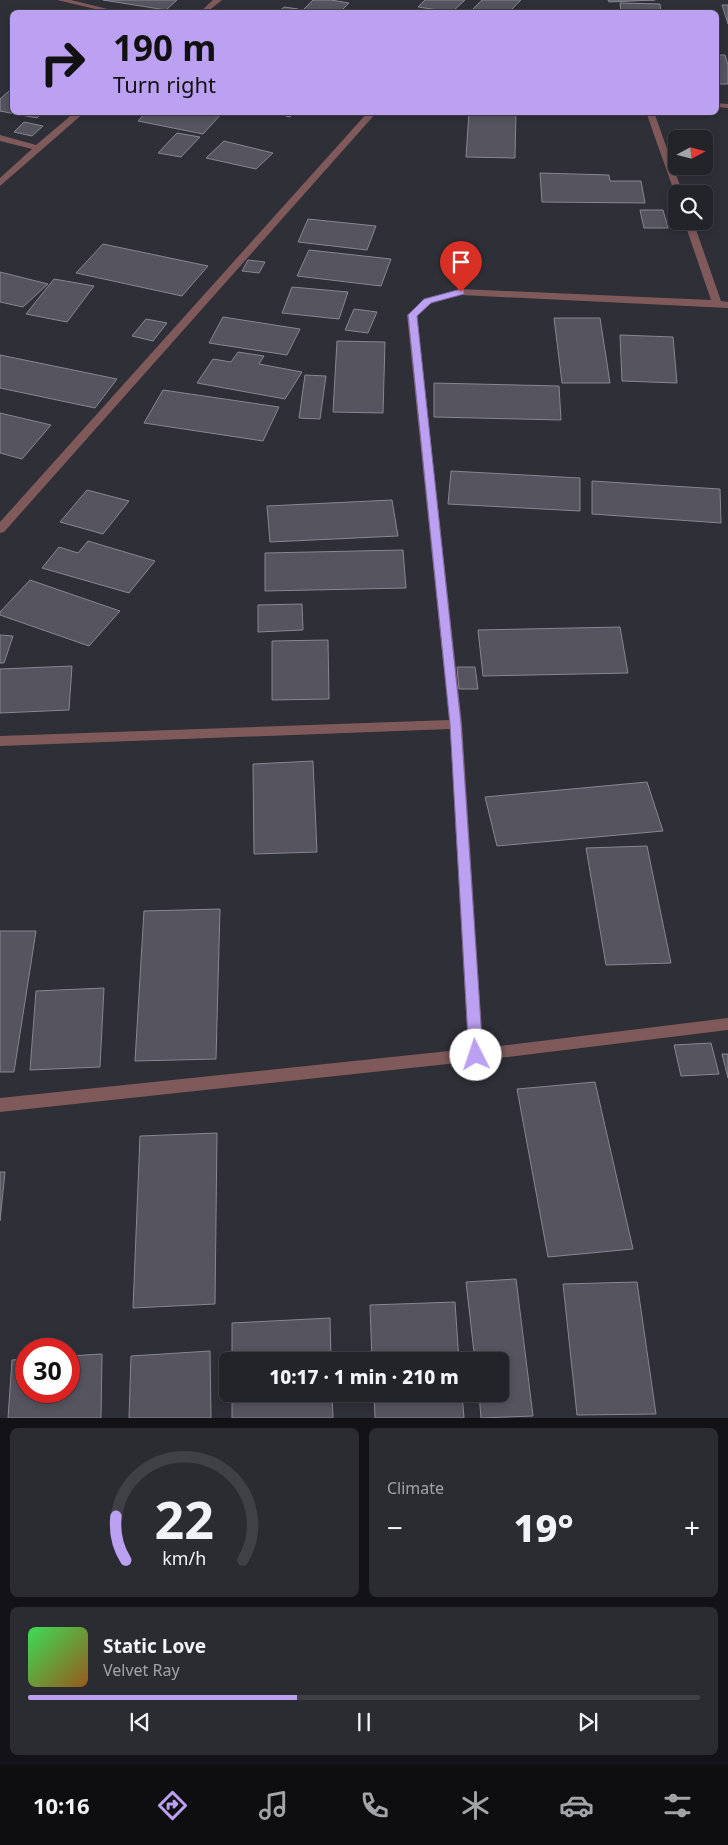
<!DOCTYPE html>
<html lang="en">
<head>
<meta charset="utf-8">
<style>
  :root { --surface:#23232a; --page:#2b2b32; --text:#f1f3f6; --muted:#a3a4a8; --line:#404047; --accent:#bca0f2 }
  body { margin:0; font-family:"Noto Sans",sans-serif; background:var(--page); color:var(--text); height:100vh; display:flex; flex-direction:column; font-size:19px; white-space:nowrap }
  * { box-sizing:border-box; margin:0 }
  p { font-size:16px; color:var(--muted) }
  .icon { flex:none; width:28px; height:28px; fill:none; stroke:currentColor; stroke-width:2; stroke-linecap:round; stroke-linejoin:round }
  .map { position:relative; height:1418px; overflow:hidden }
  .sheet { display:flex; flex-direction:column; gap:10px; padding:10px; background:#131317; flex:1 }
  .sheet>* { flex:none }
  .hud { position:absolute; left:10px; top:10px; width:709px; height:105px; border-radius:8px; box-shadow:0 2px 8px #0003,0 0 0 1px var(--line); background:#bca0f2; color:#111; overflow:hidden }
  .needle { width:32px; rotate:83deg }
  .tools { position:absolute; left:668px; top:130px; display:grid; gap:10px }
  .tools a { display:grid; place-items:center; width:45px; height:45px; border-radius:8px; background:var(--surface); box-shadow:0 2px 8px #0003,0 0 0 1px var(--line); font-size:25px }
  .speed { position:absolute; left:15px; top:1338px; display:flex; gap:10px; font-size:25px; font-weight:700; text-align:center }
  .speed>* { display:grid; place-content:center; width:65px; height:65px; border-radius:50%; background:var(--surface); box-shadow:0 2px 8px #0003,0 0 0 1px var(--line); line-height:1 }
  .speed .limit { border:8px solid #d22; background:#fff; color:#111 }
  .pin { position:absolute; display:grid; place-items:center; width:42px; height:42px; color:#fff; margin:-51px -21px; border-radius:50% 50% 50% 0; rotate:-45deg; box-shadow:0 0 5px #0007 }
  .pin .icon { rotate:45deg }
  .me { position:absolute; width:55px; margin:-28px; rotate:356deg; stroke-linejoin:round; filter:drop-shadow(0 0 4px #0008) }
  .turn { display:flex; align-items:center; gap:18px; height:105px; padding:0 20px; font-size:22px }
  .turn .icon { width:65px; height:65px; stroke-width:2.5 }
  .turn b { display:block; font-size:35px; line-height:42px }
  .big { font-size:38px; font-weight:800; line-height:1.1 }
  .sheet .card { flex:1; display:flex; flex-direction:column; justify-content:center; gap:8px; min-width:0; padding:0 18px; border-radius:8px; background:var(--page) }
  .sheet .dial { align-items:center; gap:0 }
  .dial svg { height:130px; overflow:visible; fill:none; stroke:var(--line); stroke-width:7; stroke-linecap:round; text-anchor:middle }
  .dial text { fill:var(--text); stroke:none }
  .song { display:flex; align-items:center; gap:15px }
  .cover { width:60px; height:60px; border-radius:8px; background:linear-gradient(135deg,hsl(130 70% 55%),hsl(30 70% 35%)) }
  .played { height:5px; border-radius:2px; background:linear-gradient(90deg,var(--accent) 40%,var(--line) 40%) }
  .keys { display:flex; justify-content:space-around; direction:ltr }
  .heat { display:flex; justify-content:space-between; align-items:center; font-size:28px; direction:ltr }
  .sheet .tiles { flex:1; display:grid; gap:10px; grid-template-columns:1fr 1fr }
  .card:last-child { grid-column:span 2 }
  .trip { position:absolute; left:219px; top:1352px; width:290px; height:50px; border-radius:8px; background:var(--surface); box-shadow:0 2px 8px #0003,0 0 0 1px var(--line); font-weight:800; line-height:50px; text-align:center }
  .dock { display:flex; height:80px; justify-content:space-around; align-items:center; background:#0e0e11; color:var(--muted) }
  .dock .icon { width:35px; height:35px }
  .dock .selected { color:var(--accent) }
  .dock b { font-size:22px; color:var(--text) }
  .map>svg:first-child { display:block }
  .building { fill:#55545f; stroke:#878692 }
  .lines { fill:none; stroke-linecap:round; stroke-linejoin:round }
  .street { fill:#805a5b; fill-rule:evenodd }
  .route { fill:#bca0f2; stroke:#7a689d }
</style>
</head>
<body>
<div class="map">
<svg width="728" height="1418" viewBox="0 0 728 1418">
  <rect width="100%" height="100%" fill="#2f2f38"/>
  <path class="building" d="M103,0H177L166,10Z
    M313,0H331L349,3L340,12H301Z
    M425,0H465L452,12L418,7Z
    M482,0H521L509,12H470Z
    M608,0H655L609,2Z
    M620,3L660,4L661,12H621Z
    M722,5H728V24Z
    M284,7L298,9L295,12H278Z
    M716,55H725L728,65V84H716Z
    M9,91L12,92V112H43L37,118L0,111V99Z
    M146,112H223L203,134L138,121Z
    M270,112H295L290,117Z
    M469,112H516L515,158L466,157Z
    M24,122L43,126L32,136L14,132Z
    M177,133L200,137L181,157L158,153Z
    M224,141L273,153L256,169L206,158Z
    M540,173L609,175L610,181H641L645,203L542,202Z
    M640,210H663L668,228H644Z
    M308,219L376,226L367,250L298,242Z
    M103,244L208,266L182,296L76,273Z
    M309,250L391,259L381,286L297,276Z
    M248,260L265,262L259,273L242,271Z
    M0,272L48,284L23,307L0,302Z
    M54,279L94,286L67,322L26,314Z
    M292,287L348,292L339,319L282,313Z
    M354,309L377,312L368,333L345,330Z
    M223,317L300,329L287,355L209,343Z
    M554,318H600L610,383H562Z
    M146,319L167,323L153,341L132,336Z
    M620,335L673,337L677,383L622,381Z
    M337,341L385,342L383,413L333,412Z
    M238,352L264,356L259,364L302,372L285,399L197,383L213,359L231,362Z
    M0,355L117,379L95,408L0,388Z
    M305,375L326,376L320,419L299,418Z
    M434,383L559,386L561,420L434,417Z
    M163,390L279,407L263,441L144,423Z
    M0,413L51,425L22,459L0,453Z
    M451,471L580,478V511L448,504Z
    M592,481L720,489L721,523L592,514Z
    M87,490L129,501L103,534L60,522Z
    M392,500L398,536L270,542L267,506Z
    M88,541L155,561L129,593L42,568L59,547L78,553Z
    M403,550L406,588L265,591V553Z
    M30,580L120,611L89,646L0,615V612Z
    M302,604L303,630L258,632V605Z
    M620,627L628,673L483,676L478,630Z
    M0,635L13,636L4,663H0Z
    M328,640L329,699L272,700V641Z
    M72,666L69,710L0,713V669Z
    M457,667H475L478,689H459Z
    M313,761L317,852L254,854L253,764Z
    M647,782L663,831L497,846L485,797Z
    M647,846L671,963L606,965L586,848Z
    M220,909L216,1059L135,1061L144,911Z
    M0,931H36L14,1072H0Z
    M104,988L100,1067L30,1070L36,991Z
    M711,1043L719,1074L681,1076L674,1045Z
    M722,1054H728V1078Z
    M595,1082L633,1249L548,1257L517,1089Z
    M217,1133L215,1304L133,1308L140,1136Z
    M0,1172H5L0,1221Z
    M516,1279L533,1416L481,1418L479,1394H500V1361H475L466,1282Z
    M637,1282L656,1414L577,1415L563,1284Z
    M455,1302L459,1361H372L370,1305Z
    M330,1318L331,1361H232V1323Z
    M210,1351L211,1418H129L131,1356Z
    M102,1354L101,1418H8L12,1360L26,1359V1391H69V1356Z
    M232,1394H332L333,1418H232Z
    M374,1394H462L464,1418H375Z"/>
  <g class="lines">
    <path class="street" d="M57,0H71L120,12H108Z
      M213,0H222L207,12H200Z
      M716,103L728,104V108L716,107Z
      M75,112H85L0,186V178L32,149L0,141V135L36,145Z
      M368,112H377L4,532L0,533V522Z
      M646,112H654L683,194H676V196L675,194Z
      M684,221H693L721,301L728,302V308L461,295L431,303L417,316L462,724L483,1048L728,1018V1030L476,1061L0,1112V1098L468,1049L450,729L0,746V736L449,720L407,315L425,299L461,289L711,300Z"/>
  </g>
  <path class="route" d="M461,289L464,290V294L431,303L417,316L461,724L483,1055L481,1059H471L469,1055L450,724L408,315L424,299Z"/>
</svg>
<div class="tools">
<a><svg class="needle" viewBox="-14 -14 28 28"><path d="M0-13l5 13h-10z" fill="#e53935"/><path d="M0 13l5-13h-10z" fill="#a3a4a8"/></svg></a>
<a><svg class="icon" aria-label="search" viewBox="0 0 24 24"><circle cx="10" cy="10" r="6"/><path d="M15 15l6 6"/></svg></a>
</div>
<div class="speed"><div class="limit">30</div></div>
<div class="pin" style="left:461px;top:292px;background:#d93025"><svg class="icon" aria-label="arrive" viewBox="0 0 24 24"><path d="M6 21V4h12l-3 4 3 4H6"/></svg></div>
<svg class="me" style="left:476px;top:1055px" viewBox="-20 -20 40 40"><circle r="19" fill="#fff"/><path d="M0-13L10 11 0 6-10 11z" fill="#bca0f2"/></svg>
<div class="trip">10:17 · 1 min · 210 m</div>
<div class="hud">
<div class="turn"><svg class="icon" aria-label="right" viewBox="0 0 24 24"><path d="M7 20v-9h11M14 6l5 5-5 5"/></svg><div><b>190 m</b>Turn right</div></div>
</div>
</div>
<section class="sheet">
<div class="tiles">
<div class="card dial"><svg viewBox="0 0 100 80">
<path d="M14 69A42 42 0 1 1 86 69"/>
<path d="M14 69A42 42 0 0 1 8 42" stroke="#bca0f2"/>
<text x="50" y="56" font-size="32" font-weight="700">22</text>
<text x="50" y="72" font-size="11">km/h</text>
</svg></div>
<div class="card"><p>Climate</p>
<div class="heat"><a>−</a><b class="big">19°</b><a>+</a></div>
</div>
<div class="card">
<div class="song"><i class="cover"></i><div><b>Static Love</b><p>Velvet Ray</p></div></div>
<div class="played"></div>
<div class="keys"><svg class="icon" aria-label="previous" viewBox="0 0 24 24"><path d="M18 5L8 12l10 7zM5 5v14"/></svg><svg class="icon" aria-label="pause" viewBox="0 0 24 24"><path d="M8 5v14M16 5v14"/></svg><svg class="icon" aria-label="next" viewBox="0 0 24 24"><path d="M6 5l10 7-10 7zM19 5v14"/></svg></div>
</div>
</div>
</section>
<nav class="dock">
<b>10:16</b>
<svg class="icon selected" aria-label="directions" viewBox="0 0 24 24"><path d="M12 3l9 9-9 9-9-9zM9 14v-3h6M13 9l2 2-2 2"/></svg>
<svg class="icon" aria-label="music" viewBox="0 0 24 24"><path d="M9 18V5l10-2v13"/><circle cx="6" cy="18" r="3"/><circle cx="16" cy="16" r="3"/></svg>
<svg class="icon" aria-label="phone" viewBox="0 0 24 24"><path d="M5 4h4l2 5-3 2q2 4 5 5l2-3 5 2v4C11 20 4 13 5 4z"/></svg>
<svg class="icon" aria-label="climate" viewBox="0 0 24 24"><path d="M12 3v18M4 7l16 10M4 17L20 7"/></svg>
<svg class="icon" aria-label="car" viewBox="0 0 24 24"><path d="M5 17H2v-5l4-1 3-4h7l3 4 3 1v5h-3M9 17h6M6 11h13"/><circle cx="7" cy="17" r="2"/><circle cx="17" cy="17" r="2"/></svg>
<svg class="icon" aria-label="filters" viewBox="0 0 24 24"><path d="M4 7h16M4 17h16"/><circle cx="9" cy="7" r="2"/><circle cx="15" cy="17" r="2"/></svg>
</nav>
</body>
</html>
